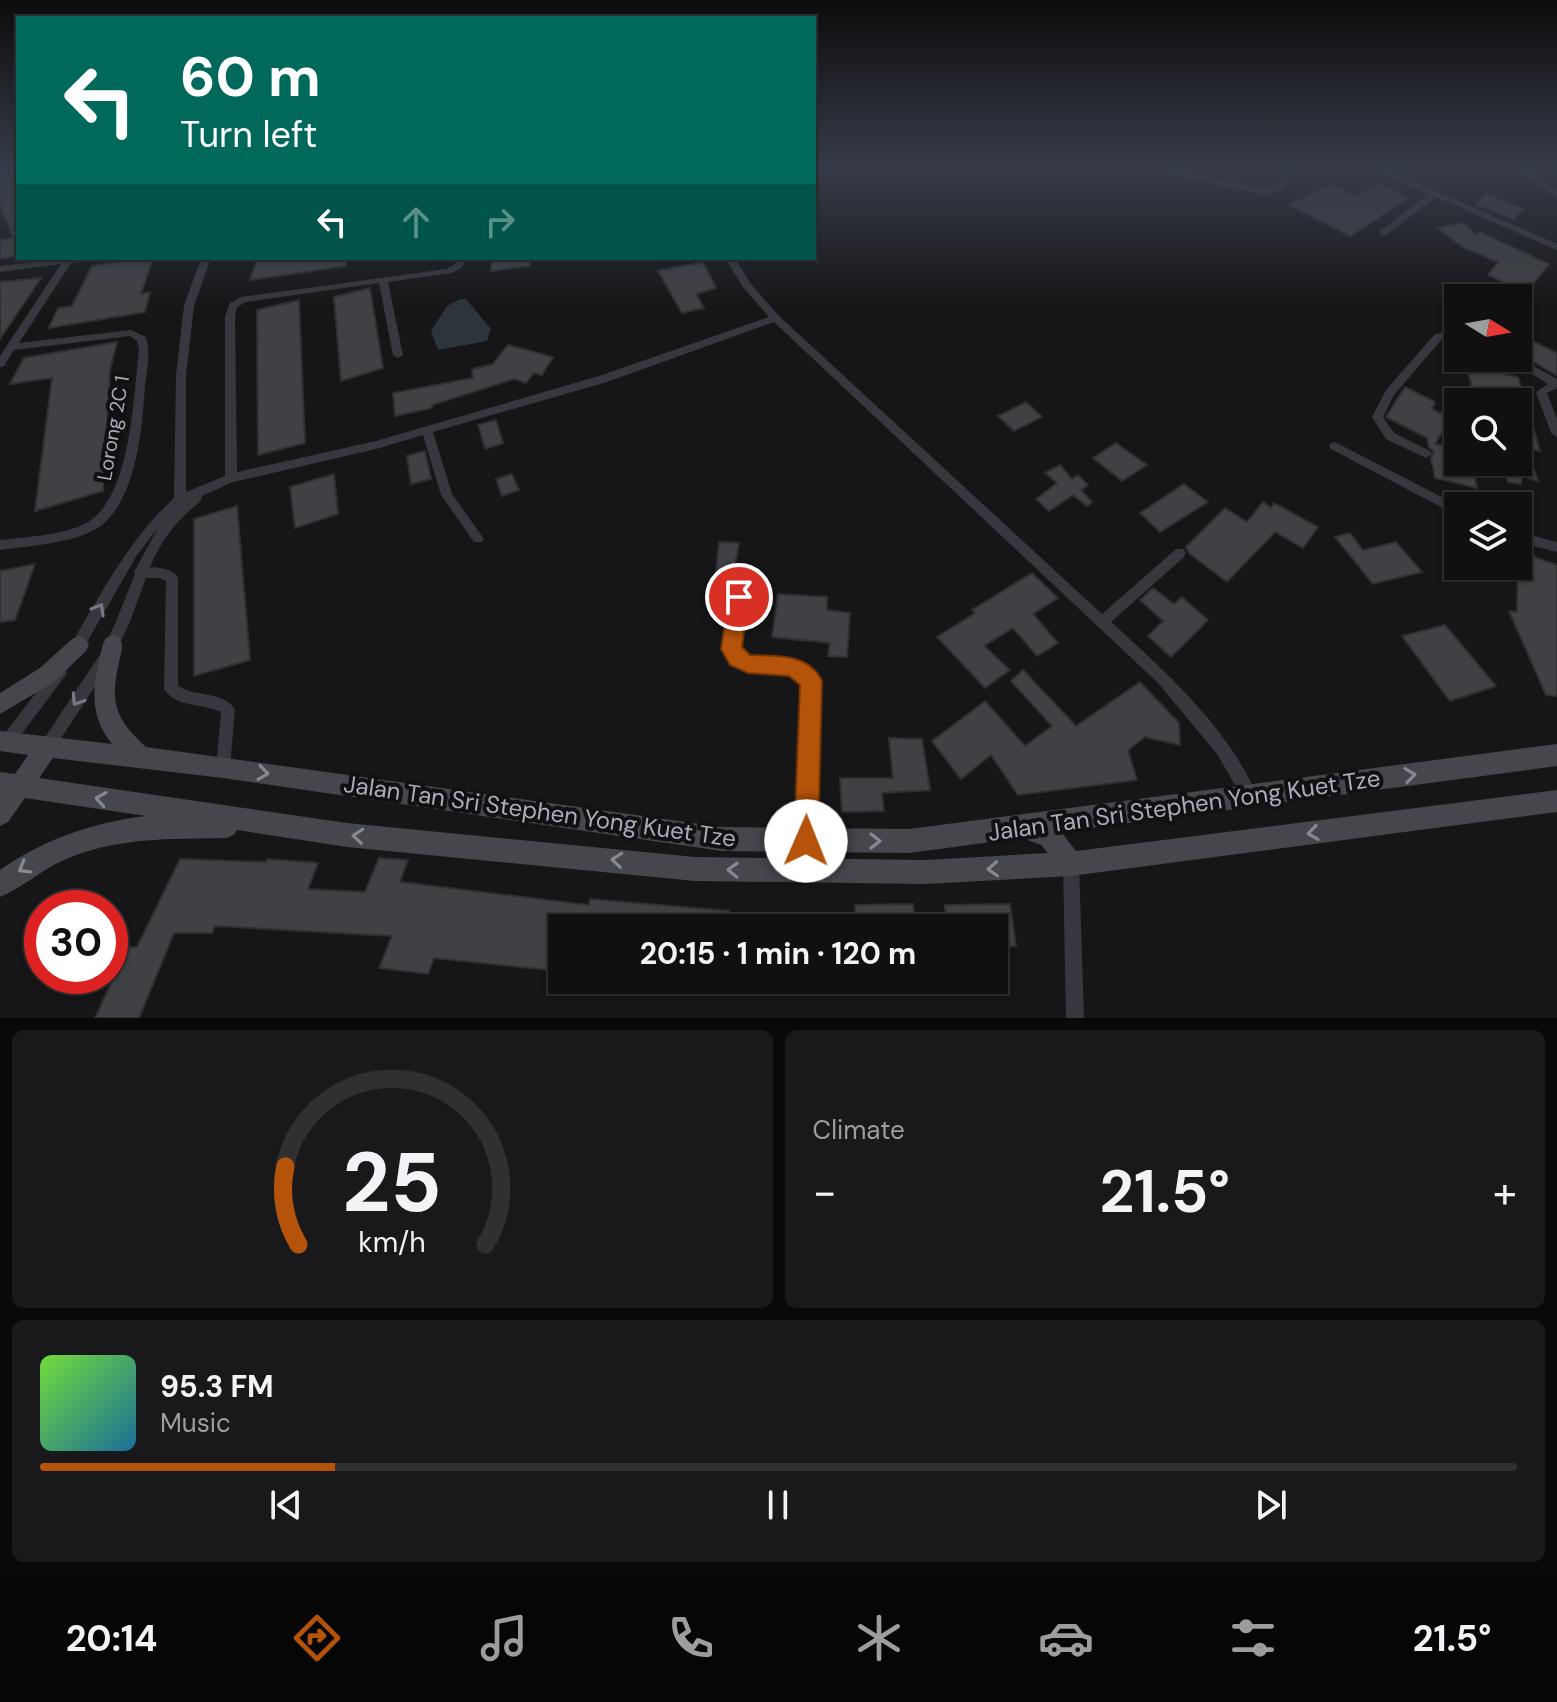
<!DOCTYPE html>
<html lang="en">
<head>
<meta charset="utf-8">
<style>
  :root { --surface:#101012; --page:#19191b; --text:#f1f3f6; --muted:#9c9d9f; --line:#303032; --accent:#b45309 }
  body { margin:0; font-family:"DM Sans",sans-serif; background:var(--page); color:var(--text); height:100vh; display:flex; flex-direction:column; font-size:30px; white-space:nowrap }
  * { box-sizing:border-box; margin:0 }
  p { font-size:26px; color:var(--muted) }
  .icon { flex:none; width:44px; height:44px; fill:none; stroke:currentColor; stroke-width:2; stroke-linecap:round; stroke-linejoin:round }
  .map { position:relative; height:1018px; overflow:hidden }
  .panel { display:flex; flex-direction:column; gap:12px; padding:12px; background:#09090a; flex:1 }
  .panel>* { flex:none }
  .top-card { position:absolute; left:16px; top:16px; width:800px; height:244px; border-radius:0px; box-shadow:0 2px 6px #0004,0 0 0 2px var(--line); background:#00695c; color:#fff; overflow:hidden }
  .needle { width:52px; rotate:101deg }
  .tools { position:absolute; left:1444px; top:284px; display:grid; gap:16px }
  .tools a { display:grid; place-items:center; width:88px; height:88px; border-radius:0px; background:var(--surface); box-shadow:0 2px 6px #0004,0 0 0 2px var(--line); font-size:40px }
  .speed { position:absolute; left:24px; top:890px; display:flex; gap:16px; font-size:40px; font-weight:700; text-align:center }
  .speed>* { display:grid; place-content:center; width:104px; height:104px; border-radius:50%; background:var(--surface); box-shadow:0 2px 6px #0004,0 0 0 2px var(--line); line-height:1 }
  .speed .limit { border:12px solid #d22; background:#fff; color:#111 }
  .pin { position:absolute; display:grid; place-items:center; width:68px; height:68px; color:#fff; margin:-34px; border:4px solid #fff; border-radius:50%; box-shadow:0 2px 8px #0007 }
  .me { position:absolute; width:88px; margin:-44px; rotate:1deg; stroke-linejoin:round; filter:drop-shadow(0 0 6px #0008) }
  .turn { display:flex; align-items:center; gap:28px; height:168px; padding:0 32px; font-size:36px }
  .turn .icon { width:104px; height:104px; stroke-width:2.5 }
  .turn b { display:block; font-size:56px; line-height:68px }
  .lanes { display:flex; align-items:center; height:76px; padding:0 32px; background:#0003; justify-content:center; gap:40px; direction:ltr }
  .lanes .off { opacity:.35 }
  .big { font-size:60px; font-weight:700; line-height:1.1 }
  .panel .widget { flex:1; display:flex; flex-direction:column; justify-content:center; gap:12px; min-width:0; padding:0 28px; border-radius:12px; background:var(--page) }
  .panel .dial { align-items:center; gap:0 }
  .dial svg { height:208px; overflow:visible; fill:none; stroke:var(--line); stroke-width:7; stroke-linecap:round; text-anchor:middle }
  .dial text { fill:var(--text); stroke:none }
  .song { display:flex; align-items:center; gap:24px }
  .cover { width:96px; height:96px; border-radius:12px; background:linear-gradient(135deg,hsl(100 70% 55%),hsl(200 70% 35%)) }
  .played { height:8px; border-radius:4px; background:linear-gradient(90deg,var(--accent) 20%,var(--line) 20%) }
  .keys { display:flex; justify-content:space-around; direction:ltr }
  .heat { display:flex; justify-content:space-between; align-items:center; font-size:44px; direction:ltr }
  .panel .tiles { flex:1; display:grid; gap:12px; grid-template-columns:1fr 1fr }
  .widget:last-child { grid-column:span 2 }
  .trip { position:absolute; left:548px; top:914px; width:460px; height:80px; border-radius:0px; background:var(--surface); box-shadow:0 2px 6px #0004,0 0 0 2px var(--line); font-weight:700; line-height:80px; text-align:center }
  .menu { display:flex; height:128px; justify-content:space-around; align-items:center; background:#060607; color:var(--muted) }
  .menu .icon { width:56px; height:56px }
  .menu .selected { color:var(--accent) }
  .menu b { font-size:36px; color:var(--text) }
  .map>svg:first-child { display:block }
  .water { fill:#2c353c }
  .building { fill:#404145; stroke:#303034; stroke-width:2 }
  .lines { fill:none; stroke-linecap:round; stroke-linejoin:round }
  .minor { fill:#37383d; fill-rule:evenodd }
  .secondary { fill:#45474d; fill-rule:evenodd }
  .oneway { stroke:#757881 }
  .oneway2 { stroke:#858993 }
  .route { fill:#b45309; stroke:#753606; stroke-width:2 }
  .labels { text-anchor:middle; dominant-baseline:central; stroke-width:8; stroke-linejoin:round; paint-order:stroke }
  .street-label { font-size:20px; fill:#a8adb8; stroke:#111113 }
  .near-street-label { font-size:24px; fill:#a8adb8; stroke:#111113 }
</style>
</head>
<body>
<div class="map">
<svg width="1557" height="1018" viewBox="0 0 1557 1018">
  <rect width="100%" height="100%" fill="#161618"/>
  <path class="water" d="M460,299H466L491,329L487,341L438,350L431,331L447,306Z"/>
  <path class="building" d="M18,168V256L0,259V240L13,238L0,204V174Z
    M1378,183L1408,198L1350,236L1289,205L1330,184L1356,197Z
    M1486,194L1524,209L1513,219L1476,204Z
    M1463,223L1477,235L1480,232L1549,264L1526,293L1488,275L1498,262L1463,247L1437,228Z
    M139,258H153L141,294L150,292L145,312L49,328L58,308L72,306L92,266Z
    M346,258V266L250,280L257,259Z
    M492,258H529L530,266L491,271Z
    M703,262L716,288L696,294L704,308L682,313L658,271Z
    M41,278L0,339V282Z
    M370,288L383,368L341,381L334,297Z
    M299,300L305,443L258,455L257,310Z
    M1518,334L1557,353V376L1518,352Z
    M117,342L110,370L103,491L35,511L52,378L10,384L24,358Z
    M508,345L553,357L542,375L534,373L526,383L514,379L432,405V408L395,416L393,393L473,378L472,369L493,364Z
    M1467,366L1518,377L1540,451L1526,448L1538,481L1522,476L1521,484L1508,482L1505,475L1473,470L1477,488L1435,478L1431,458L1434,452L1429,447L1427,438L1386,417L1405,387L1435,402L1432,409L1450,418L1435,444L1458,449V462H1471L1472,468V462H1518V402H1475Z
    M1026,402L1042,417L1014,431L998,416Z
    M496,420L503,443L485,449L478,425Z
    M1116,443L1147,465L1122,481L1093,458Z
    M425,451L431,479L411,484L407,456Z
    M1060,465L1072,479L1078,475L1088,485L1081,490L1092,502L1087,506L1073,495L1049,511L1036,499L1057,483L1045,473Z
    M334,474L338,514L295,528L290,487Z
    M512,474L519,490L502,496L496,479Z
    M1184,484L1208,502L1160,532L1140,513Z
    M1263,502L1271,508L1274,503L1318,527L1303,548L1275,532L1227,582L1189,553L1186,547L1225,508L1247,522Z
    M237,506L250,660L194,676V519Z
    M1350,533L1363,550L1396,542L1422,572L1373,584L1335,537Z
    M719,542L739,543L732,582L715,581Z
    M1518,551L1557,565V696L1546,695L1509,611L1517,612Z
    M35,564L15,620L0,622V571Z
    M1032,573L1058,598L1033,614L1058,643L1037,656L1013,628L984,646L1010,670L985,688L937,637L975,613L972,610Z
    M1153,588L1174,604L1182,597L1208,620L1171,657L1148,636L1163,621L1140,600Z
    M778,594L827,597V610L850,613L847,657L828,656L830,643L772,637Z
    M1445,625L1496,686L1450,701L1402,636Z
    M1023,670L1076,726L1140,682L1179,723L1180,745L1145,737L1128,750L1137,780L1018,795L991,755L961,779L932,741L985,701L1025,746L1052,726L1011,681Z
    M889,738L922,739L930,790L882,793L884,811L842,812L840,778H893Z
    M379,858L408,860L400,882L589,905L590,899L729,911L726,928H562L557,971L434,958L428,974L379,968L392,936L215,926L212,933H174L139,1018H95L128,947H137L180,859L266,862L267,859L318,863L308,889L365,892Z
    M913,904L916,928H856L855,905Z
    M1010,904L1016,946L994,947V928H946L945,905Z"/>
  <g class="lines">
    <path class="minor" d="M1155,166H1165L1170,169L1266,189L1274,187L1292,166H1300L1280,191L1266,195L1164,173Z
      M1367,166H1378L1557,244V250L1436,197L1386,235H1380V231L1429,194Z
      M1505,166C1525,166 1541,179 1557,191V198L1532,180Z
      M65,258H94L89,261L71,263L19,343L131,330L146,337C151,352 147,369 145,386C142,428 137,496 102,525C79,543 29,546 0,550V540C26,537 70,535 91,520C131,492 134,394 139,349L137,341L130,336L14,350L4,366L0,367V356L61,264L0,272V266Z
      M201,258H211L194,306L186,375V492L225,476V316L230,303L241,297L447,269L455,264L458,258H468L461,268L452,273L388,282L403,355L398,358L393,355L379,283L246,302L237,307L235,316L237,472L376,441L599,376L769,317L743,287L725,258H735L750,283L779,316L1102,614L1176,549H1184L1186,553L1184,557L1111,622C1167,673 1227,726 1258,797L1255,802L1250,805L1245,802L1217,754L1158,683L774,322L607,382L433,432L452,494L484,539L482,542H474L441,495L423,435L376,449L233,482L202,496L201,501C177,520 162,539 150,567C160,568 173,568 178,578V686C195,697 223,691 235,709L230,767L228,772L223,774L218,772L216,767L221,712C202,703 176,708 164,689L166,581L160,578H146L129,624L111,662L52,752L47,754L42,752L40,747L42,742L101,653L115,624L135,574L134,572L158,528L137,555L80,654L75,656L70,654L68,650L70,646C102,593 128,540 174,498L176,375L184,306Z
      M1458,330V336L1442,339L1394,395L1383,417L1394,433L1430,451L1432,454L1426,458L1386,439L1372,417L1386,390L1435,334Z
      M1518,357L1557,379V388L1547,393L1557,419V437L1551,433L1536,392L1548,384L1506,358Z
      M1335,442L1459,506L1458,516L1331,449L1329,446L1331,443Z
      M1518,532L1557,542V552L1518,542Z
      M743,567L747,568L749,572L738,647C760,671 800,650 818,681L814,841L812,847L806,849L800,847L798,841L804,683C780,661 744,683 724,649L737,572L739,568Z
      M60,666L65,668L67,672L65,676L12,747L7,749L2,747L0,741L2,737L55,668Z
      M1071,856L1077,858L1079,864L1084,1018H1066L1063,864L1065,858Z"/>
    <path class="secondary" d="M113,635L120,638C124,646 121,653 119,662C110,704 115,718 146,747L722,827L909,829L1557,744V766L1061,832L1076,851L1557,790V812L1071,876L926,884L695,881L347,847L237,830L235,834L227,838C171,839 116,837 64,860C41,870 22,888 0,897V870C42,840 94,822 146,816L25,798L8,822L0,826V772L15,774L28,755L0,751V731L112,744C86,712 94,680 103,644L106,638ZM53,758L223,778L722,851L909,853L1022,838L1041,845L1048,853L926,860L695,857L347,823L39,778Z
      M79,636L86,639L89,645L86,651L54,682L0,714V693L40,668L72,639Z"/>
  </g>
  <defs><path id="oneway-chevron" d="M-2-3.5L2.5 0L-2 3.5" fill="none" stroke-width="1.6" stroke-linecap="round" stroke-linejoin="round" transform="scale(2)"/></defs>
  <g class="oneway">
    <use href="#oneway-chevron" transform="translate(99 609) rotate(-60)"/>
    <use href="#oneway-chevron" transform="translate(77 700) rotate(123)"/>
  </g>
  <g class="oneway2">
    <use href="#oneway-chevron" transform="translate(263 773) rotate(8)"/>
    <use href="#oneway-chevron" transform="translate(1410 775) rotate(-8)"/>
    <use href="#oneway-chevron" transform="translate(101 799) rotate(-171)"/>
    <use href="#oneway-chevron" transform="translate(1313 833) rotate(172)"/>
    <use href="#oneway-chevron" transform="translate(358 836) rotate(-175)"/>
    <use href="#oneway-chevron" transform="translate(875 841)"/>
    <use href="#oneway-chevron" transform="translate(617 860) rotate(-174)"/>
    <use href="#oneway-chevron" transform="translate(24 868) rotate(149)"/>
    <use href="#oneway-chevron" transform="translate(993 869) rotate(177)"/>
    <use href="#oneway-chevron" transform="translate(733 870) rotate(-178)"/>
  </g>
  <linearGradient id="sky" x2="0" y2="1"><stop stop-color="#0c0c0d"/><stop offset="0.54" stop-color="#363c48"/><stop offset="1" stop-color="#363c48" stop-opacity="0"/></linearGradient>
  <rect width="1557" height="308" fill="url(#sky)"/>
  <path class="route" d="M739,589L746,592L749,597L742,647L750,655C776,656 809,653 822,681L818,841L815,849L806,853L798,849L794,841L800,685L789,676L748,673L730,665L721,649L729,597L732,592Z"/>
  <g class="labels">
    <g class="street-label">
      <text transform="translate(113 428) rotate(-80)">Lorong 2C 1</text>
    </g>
    <g class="near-street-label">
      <text transform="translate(1184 805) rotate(-8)">Jalan Tan Sri Stephen Yong Kuet Tze</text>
      <text transform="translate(540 811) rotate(8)">Jalan Tan Sri Stephen Yong Kuet Tze</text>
    </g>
  </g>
</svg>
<div class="tools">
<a><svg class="needle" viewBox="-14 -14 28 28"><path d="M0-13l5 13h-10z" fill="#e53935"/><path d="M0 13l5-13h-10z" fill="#9c9d9f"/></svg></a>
<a><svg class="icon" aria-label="search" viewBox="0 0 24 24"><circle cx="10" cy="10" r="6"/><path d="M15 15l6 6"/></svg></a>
<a><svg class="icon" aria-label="layers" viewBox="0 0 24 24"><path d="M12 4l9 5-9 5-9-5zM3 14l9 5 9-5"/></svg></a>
</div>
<div class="speed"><div class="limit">30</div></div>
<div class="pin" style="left:739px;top:597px;background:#d93025"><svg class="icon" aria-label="arrive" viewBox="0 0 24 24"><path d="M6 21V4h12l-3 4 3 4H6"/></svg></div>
<svg class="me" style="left:806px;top:841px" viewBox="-20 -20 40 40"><circle r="19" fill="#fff"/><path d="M0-13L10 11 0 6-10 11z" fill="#b45309"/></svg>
<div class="trip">20:15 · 1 min · 120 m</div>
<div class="top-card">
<div class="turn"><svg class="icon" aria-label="left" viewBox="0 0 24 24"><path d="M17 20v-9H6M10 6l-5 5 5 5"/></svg><div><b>60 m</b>Turn left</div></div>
<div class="lanes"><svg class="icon" aria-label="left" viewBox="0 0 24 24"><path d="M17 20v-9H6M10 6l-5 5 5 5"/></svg><svg class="icon off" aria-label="ahead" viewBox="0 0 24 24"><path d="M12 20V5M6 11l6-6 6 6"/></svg><svg class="icon off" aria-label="right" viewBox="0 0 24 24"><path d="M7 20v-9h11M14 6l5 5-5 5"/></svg></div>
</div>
</div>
<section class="panel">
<div class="tiles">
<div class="widget dial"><svg viewBox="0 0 100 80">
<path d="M14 69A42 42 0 1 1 86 69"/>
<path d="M14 69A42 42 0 0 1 9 39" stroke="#b45309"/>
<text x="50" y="56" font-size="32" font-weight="700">25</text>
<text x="50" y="72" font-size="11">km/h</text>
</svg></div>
<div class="widget"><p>Climate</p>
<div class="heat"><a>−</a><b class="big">21.5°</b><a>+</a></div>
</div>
<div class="widget">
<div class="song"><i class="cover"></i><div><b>95.3 FM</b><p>Music</p></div></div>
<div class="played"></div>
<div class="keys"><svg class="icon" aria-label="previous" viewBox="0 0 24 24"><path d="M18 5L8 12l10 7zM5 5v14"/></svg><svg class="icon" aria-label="pause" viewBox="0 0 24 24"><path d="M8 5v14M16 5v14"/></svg><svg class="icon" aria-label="next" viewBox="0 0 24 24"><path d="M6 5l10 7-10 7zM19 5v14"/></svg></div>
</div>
</div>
</section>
<nav class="menu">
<b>20:14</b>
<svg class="icon selected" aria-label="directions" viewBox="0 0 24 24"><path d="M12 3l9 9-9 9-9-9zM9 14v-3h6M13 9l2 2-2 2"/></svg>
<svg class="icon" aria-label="music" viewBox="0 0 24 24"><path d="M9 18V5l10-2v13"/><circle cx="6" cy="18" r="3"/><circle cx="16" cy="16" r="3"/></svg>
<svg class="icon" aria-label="phone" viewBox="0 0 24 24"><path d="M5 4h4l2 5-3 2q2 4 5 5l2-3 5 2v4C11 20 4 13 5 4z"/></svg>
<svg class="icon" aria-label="climate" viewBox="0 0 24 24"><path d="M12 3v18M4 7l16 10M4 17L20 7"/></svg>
<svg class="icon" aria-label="car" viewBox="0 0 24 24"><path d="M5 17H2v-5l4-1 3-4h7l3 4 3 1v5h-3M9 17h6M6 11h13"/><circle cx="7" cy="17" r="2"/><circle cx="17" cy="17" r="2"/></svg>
<svg class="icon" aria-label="filters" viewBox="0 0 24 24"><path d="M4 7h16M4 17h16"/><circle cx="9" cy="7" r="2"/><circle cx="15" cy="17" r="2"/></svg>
<b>21.5°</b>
</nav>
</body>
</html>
